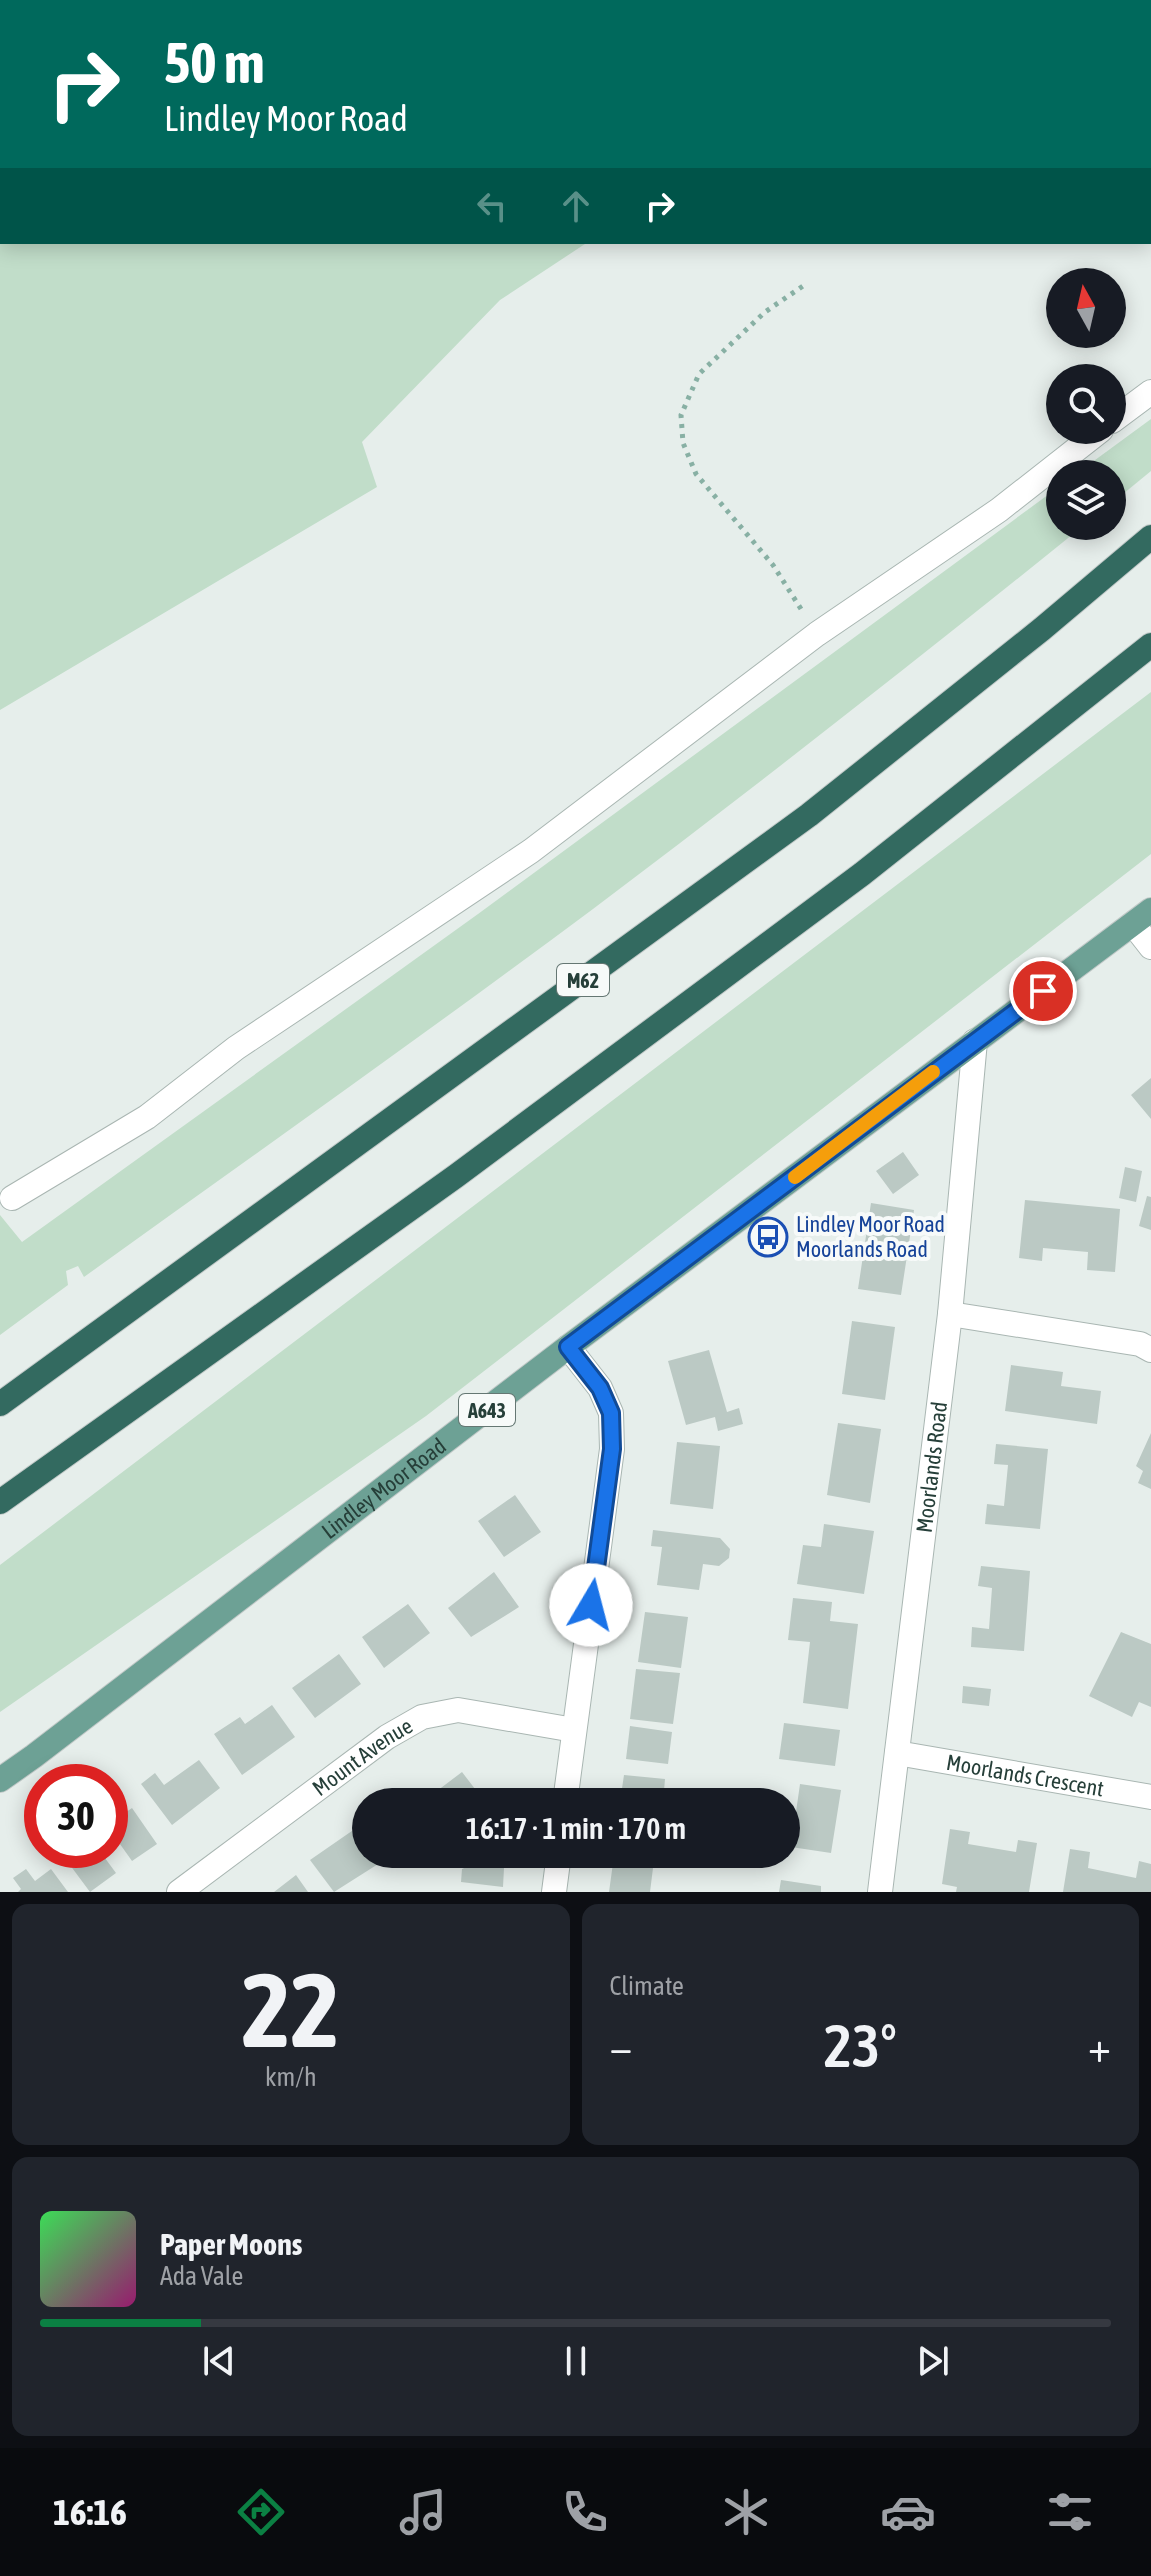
<!DOCTYPE html>
<html lang="en">
<head>
<meta charset="utf-8">
<style>
  :root { --surface:#171b24; --page:#20242c; --text:#f1f3f6; --muted:#9ea1a6; --line:#363941; --accent:#0b8043 }
  body { margin:0; font-family:"Asap Condensed",sans-serif; background:var(--page); color:var(--text); height:100vh; display:flex; flex-direction:column; font-size:30px; white-space:nowrap }
  * { box-sizing:border-box; margin:0 }
  p { font-size:26px; color:var(--muted) }
  .icon { flex:none; width:44px; height:44px; fill:none; stroke:currentColor; stroke-width:2; stroke-linecap:round; stroke-linejoin:round }
  .map { position:relative; height:1892px; overflow:hidden }
  .side { display:flex; flex-direction:column; gap:12px; padding:12px; background:#0d0f14; flex:1 }
  .side>* { flex:none }
  .hud { position:absolute; left:0px; top:0px; width:1152px; height:244px; box-shadow:0 4px 20px #0003; background:#00695c; color:#fff; overflow:hidden }
  .needle { width:52px; rotate:352deg }
  .buttons { position:absolute; left:1046px; top:268px; display:grid; gap:16px }
  .buttons a { display:grid; place-items:center; width:80px; height:80px; border-radius:50%; background:var(--surface); box-shadow:0 4px 20px #0003; font-size:40px }
  .speed { position:absolute; left:24px; top:1764px; display:flex; gap:16px; font-size:40px; font-weight:700; text-align:center }
  .speed>* { display:grid; place-content:center; width:104px; height:104px; border-radius:50%; background:var(--surface); box-shadow:0 4px 20px #0003; line-height:1 }
  .speed .limit { border:12px solid #d22; background:#fff; color:#111 }
  .pin { position:absolute; display:grid; place-items:center; width:68px; height:68px; color:#fff; margin:-34px; border:4px solid #fff; border-radius:50%; box-shadow:0 2px 8px #0007 }
  .me { position:absolute; width:88px; margin:-44px; rotate:8deg; stroke-linejoin:round; filter:drop-shadow(0 0 6px #0008) }
  .turn { display:flex; align-items:center; gap:28px; height:168px; padding:0 32px; font-size:36px }
  .turn .icon { width:104px; height:104px; stroke-width:2.5 }
  .turn b { display:block; font-size:56px; line-height:68px }
  .lanes { display:flex; align-items:center; height:76px; padding:0 32px; background:#0003; justify-content:center; gap:40px; direction:ltr }
  .lanes .off { opacity:.35 }
  .big { font-size:60px; font-weight:600; line-height:1.1 }
  .side .tile { flex:1; display:flex; flex-direction:column; justify-content:center; gap:12px; min-width:0; padding:0 28px; border-radius:16px; background:var(--page) }
  .side .dial { align-items:center; gap:0 }
  .dial b { font-size:104px; line-height:1 }
  .song { display:flex; align-items:center; gap:24px }
  .cover { width:96px; height:96px; border-radius:12px; background:linear-gradient(135deg,hsl(130 70% 55%),hsl(320 70% 35%)) }
  .played { height:8px; border-radius:4px; background:linear-gradient(90deg,var(--accent) 15%,var(--line) 15%) }
  .keys { display:flex; justify-content:space-around; direction:ltr }
  .heat { display:flex; justify-content:space-between; align-items:center; font-size:44px; direction:ltr }
  .side .tiles { flex:1; display:grid; gap:12px; grid-template-columns:1fr 1fr }
  .tile:last-child { grid-column:span 2 }
  .trip { position:absolute; left:352px; top:1788px; width:448px; height:80px; border-radius:40px; background:var(--surface); box-shadow:0 4px 20px #0003; font-weight:600; line-height:80px; text-align:center }
  .menu { display:flex; height:128px; justify-content:space-around; align-items:center; background:#090b0e; color:var(--muted) }
  .menu .icon { width:56px; height:56px }
  .menu .active { color:var(--accent) }
  .menu b { font-size:36px; color:var(--text) }
  .map>svg:first-child { display:block }
  .green { fill:#c1ddc9 }
  .building { fill:#bbc9c4 }
  .lines { fill:none; stroke-linecap:round; stroke-linejoin:round }
  .service-casing { stroke:#a9b6b2; stroke-width:16 }
  .minor-casing { stroke:#a9b6b2; stroke-width:26 }
  .primary-casing { stroke:#c2c9c8; stroke-width:26 }
  .motorway-casing { stroke:#c2c9c8; stroke-width:26 }
  .path { stroke:#88b0a4; stroke-width:5; stroke-dasharray:4 6; stroke-linecap:butt }
  .service { stroke:#fff; stroke-width:14 }
  .minor { stroke:#fff; stroke-width:24 }
  .primary { stroke:#6da195; stroke-width:24 }
  .motorway { stroke:#336a60; stroke-width:24 }
  .route-casing { stroke:#114b97; stroke-width:20 }
  .route { stroke:#1a73e8; stroke-width:14 }
  .slow { stroke:#f59e0b; stroke-width:14 }
  .labels { text-anchor:middle; dominant-baseline:central; stroke-width:8; stroke-linejoin:round; paint-order:stroke }
  .shield { fill:#f7faf9; stroke:#657773; stroke-width:2 }
  .shield-label { font-size:20px; font-weight:bold; fill:#263f39 }
  .transit-label { font-size:22px; fill:#164399; stroke:#f7faf9; text-anchor:start }
  .street-label { font-size:22px; fill:#263f39; stroke:#f7faf9 }
</style>
</head>
<body>
<div class="map">
<svg width="1151" height="1892" viewBox="0 0 1151 1892">
  <rect width="100%" height="100%" fill="#e6eeeb"/>
  <path class="green" d="M0,0H841L2,2V242H588L500,300L362,442L377,487L0,710Z
    M1151,419V471L1112,503V474H1076Z
    M1060,486V526H1083C922,656 759,784 593,909C425,1034 254,1155 84,1277L78,1266L66,1271L68,1285L0,1335V1215L22,1242L478,914Z
    M1151,692V854L426,1416L0,1712V1565Z"/>
  <path class="building" d="M1151,1078V1119L1131,1095Z
    M903,1152L919,1175L893,1194L876,1171Z
    M1125,1167L1142,1171L1136,1202L1119,1198Z
    M1147,1196L1151,1197V1230L1139,1226Z
    M1025,1200L1120,1209L1115,1272L1087,1270L1088,1252L1043,1248L1042,1261L1019,1258Z
    M871,1203L914,1210L901,1295L858,1289Z
    M852,1321L895,1327L885,1400L842,1394Z
    M709,1350L727,1412L739,1408L743,1424L718,1431L715,1417L686,1425L668,1361Z
    M1011,1365L1063,1372L1061,1386L1101,1391L1097,1424L1005,1411Z
    M838,1423L881,1429L870,1503L827,1495Z
    M1151,1433V1489L1138,1483L1143,1471L1136,1466Z
    M677,1442L720,1446L713,1509L670,1504Z
    M996,1444L1048,1449L1040,1529L985,1524L987,1504L1004,1506L1008,1465L994,1464Z
    M515,1495L541,1532L504,1557L478,1521Z
    M824,1524L874,1531L864,1594L797,1584L803,1545L821,1547Z
    M653,1530L720,1538L730,1549L729,1558L719,1566L703,1564L699,1590L657,1585L662,1547L651,1546Z
    M981,1566L1030,1571L1024,1651L971,1647L972,1627L989,1629L992,1588L978,1586Z
    M494,1572L519,1607L471,1637L448,1608Z
    M793,1598L832,1602L830,1621L858,1624L848,1709L803,1703L810,1642L788,1640Z
    M408,1604L430,1633L384,1668L362,1637Z
    M645,1612L688,1617L681,1668L638,1662Z
    M1121,1632L1151,1644V1707L1139,1702L1132,1717L1089,1696Z
    M339,1654L361,1684L315,1718L292,1688Z
    M636,1669L680,1673L673,1724L630,1719Z
    M963,1686L991,1689L989,1706L962,1703Z
    M272,1705L295,1737L242,1775L214,1734L240,1717L245,1724Z
    M784,1723L840,1730L835,1766L779,1759Z
    M630,1726L672,1732L668,1764L626,1759Z
    M199,1760L220,1788L172,1825L141,1784L155,1773L164,1785Z
    M462,1772L485,1802H427L425,1800Z
    M624,1775L665,1779L663,1802H620Z
    M800,1784L841,1790L831,1853L791,1847Z
    M132,1808L157,1844L132,1861L110,1830V1823Z
    M362,1824L366,1829V1854H383L386,1859L334,1892L310,1860Z
    M950,1829L970,1832L968,1844L1016,1852L1018,1840L1037,1843L1029,1892H956L957,1887L942,1884Z
    M1070,1849L1090,1852L1088,1868L1136,1878L1139,1861L1151,1864V1892H1063Z
    M74,1850H99L116,1873L90,1892L64,1857Z
    M477,1862L504,1868L503,1887L461,1882L462,1869Z
    M613,1863L653,1868L650,1892H609Z
    M26,1869L35,1881L51,1869L68,1892H18L21,1889L13,1878Z
    M296,1875L308,1892H274Z
    M781,1880L821,1886V1892H779Z"/>
  <g class="lines">
    <g class="service-casing">
      <path id="service" d="M1150,110L1151,111"/>
    </g>
    <g class="minor-casing">
      <g id="minor">
        <path d="M1112,421L1151,392"/>
        <path d="M1133,924L1151,947"/>
        <path d="M12,1198L147,1117L236,1048L531,851L817,634L999,510L1101,430"/>
        <path d="M950,1314L1140,1344L1151,1350"/>
        <path id="s1" d="M897,1753L1151,1797"/>
        <path d="M565,1802L612,1449L611,1413L600,1388L568,1347"/>
        <path id="s2" d="M179,1892L387,1737L422,1717L458,1710L574,1730"/>
        <path d="M554,1892L559,1854"/>
        <path id="s3" d="M880,1892L950,1314L975,1041"/>
      </g>
    </g>
    <g class="primary-casing">
      <g id="primary">
        <path id="s4" d="M0,1780L34,1756L568,1347L1151,910"/>
      </g>
    </g>
    <g class="motorway-casing">
      <path id="motorway" d="M0,1404L809,815L1042,629L1151,537
        M0,1502L456,1176L862,874L1151,645"/>
    </g>
    <path class="path" d="M1093,0L1096,2
      M135,2L139,0
      M240,2L244,0
      M1150,46H1151
      M0,64L2,63
      M801,609L773,565L696,474L683,443L681,415L699,374L765,312L803,286"/>
    <use href="#service" class="service"/>
    <use href="#minor" class="minor"/>
    <use href="#primary" class="primary"/>
    <use href="#motorway" class="motorway"/>
  </g>
  <g class="lines">
    <g class="route-casing">
      <path id="route" d="M591,1605L612,1449L611,1413L600,1388L568,1347L1043,991"/>
    </g>
    <use href="#route" class="route"/>
    <path class="slow" d="M795,1177L933,1072"/>
  </g>
  <defs>
    <g id="bus-ring" transform="scale(2)"><circle r="9.5" fill="#f7faf9" stroke="#1a4fb4" stroke-width="1.5"/><path d="M-5-6H5V4H4V6H2V4H-2V6H-4V4H-5ZM-3.5-4V0h7V-4ZM-3.5 1.2v1.5H-2V1.2ZM2 1.2v1.5H3.5V1.2Z" fill="#1a4fb4"/></g>
  </defs>
  <g fill-rule="evenodd">
    <use href="#bus-ring" x="768" y="1237"/>
  </g>
  <g class="labels">
    <g class="shield">
      <rect x="557" y="964" width="52" height="32" rx="6"/>
      <rect x="459" y="1394" width="56" height="32" rx="6"/>
    </g>
    <g class="shield-label">
      <text x="583" y="980">M62</text>
      <text x="487" y="1410">A643</text>
    </g>
    <g class="transit-label">
      <text x="796" y="1224">Lindley Moor Road<tspan x="796" dy="25">Moorlands Road</tspan></text>
    </g>
    <g class="street-label">
      <text stroke="none"><textPath href="#s3" startOffset="428">Moorlands Road</textPath></text>
      <text stroke="none"><textPath href="#s4" startOffset="482">Lindley Moor Road</textPath></text>
      <text stroke="none"><textPath href="#s2" startOffset="228">Mount Avenue</textPath></text>
      <text stroke="none"><textPath href="#s1" startOffset="130">Moorlands Crescent</textPath></text>
    </g>
  </g>
</svg>
<div class="buttons">
<a><svg class="needle" viewBox="-14 -14 28 28"><path d="M0-13l5 13h-10z" fill="#e53935"/><path d="M0 13l5-13h-10z" fill="#9ea1a6"/></svg></a>
<a><svg class="icon" aria-label="search" viewBox="0 0 24 24"><circle cx="10" cy="10" r="6"/><path d="M15 15l6 6"/></svg></a>
<a><svg class="icon" aria-label="layers" viewBox="0 0 24 24"><path d="M12 4l9 5-9 5-9-5zM3 14l9 5 9-5"/></svg></a>
</div>
<div class="speed"><div class="limit">30</div></div>
<div class="pin" style="left:1043px;top:991px;background:#d93025"><svg class="icon" aria-label="arrive" viewBox="0 0 24 24"><path d="M6 21V4h12l-3 4 3 4H6"/></svg></div>
<svg class="me" style="left:591px;top:1605px" viewBox="-20 -20 40 40"><circle r="19" fill="#fff"/><path d="M0-13L10 11 0 6-10 11z" fill="#1a73e8"/></svg>
<div class="trip">16:17 · 1 min · 170 m</div>
<div class="hud">
<div class="turn"><svg class="icon" aria-label="right" viewBox="0 0 24 24"><path d="M7 20v-9h11M14 6l5 5-5 5"/></svg><div><b>50 m</b>Lindley Moor Road</div></div>
<div class="lanes"><svg class="icon off" aria-label="left" viewBox="0 0 24 24"><path d="M17 20v-9H6M10 6l-5 5 5 5"/></svg><svg class="icon off" aria-label="ahead" viewBox="0 0 24 24"><path d="M12 20V5M6 11l6-6 6 6"/></svg><svg class="icon" aria-label="right" viewBox="0 0 24 24"><path d="M7 20v-9h11M14 6l5 5-5 5"/></svg></div>
</div>
</div>
<section class="side">
<div class="tiles">
<div class="tile dial"><b>22</b><p>km/h</p></div>
<div class="tile"><p>Climate</p>
<div class="heat"><a>−</a><b class="big">23°</b><a>+</a></div>
</div>
<div class="tile">
<div class="song"><i class="cover"></i><div><b>Paper Moons</b><p>Ada Vale</p></div></div>
<div class="played"></div>
<div class="keys"><svg class="icon" aria-label="previous" viewBox="0 0 24 24"><path d="M18 5L8 12l10 7zM5 5v14"/></svg><svg class="icon" aria-label="pause" viewBox="0 0 24 24"><path d="M8 5v14M16 5v14"/></svg><svg class="icon" aria-label="next" viewBox="0 0 24 24"><path d="M6 5l10 7-10 7zM19 5v14"/></svg></div>
</div>
</div>
</section>
<nav class="menu">
<b>16:16</b>
<svg class="icon active" aria-label="directions" viewBox="0 0 24 24"><path d="M12 3l9 9-9 9-9-9zM9 14v-3h6M13 9l2 2-2 2"/></svg>
<svg class="icon" aria-label="music" viewBox="0 0 24 24"><path d="M9 18V5l10-2v13"/><circle cx="6" cy="18" r="3"/><circle cx="16" cy="16" r="3"/></svg>
<svg class="icon" aria-label="phone" viewBox="0 0 24 24"><path d="M5 4h4l2 5-3 2q2 4 5 5l2-3 5 2v4C11 20 4 13 5 4z"/></svg>
<svg class="icon" aria-label="climate" viewBox="0 0 24 24"><path d="M12 3v18M4 7l16 10M4 17L20 7"/></svg>
<svg class="icon" aria-label="car" viewBox="0 0 24 24"><path d="M5 17H2v-5l4-1 3-4h7l3 4 3 1v5h-3M9 17h6M6 11h13"/><circle cx="7" cy="17" r="2"/><circle cx="17" cy="17" r="2"/></svg>
<svg class="icon" aria-label="filters" viewBox="0 0 24 24"><path d="M4 7h16M4 17h16"/><circle cx="9" cy="7" r="2"/><circle cx="15" cy="17" r="2"/></svg>
</nav>
</body>
</html>
